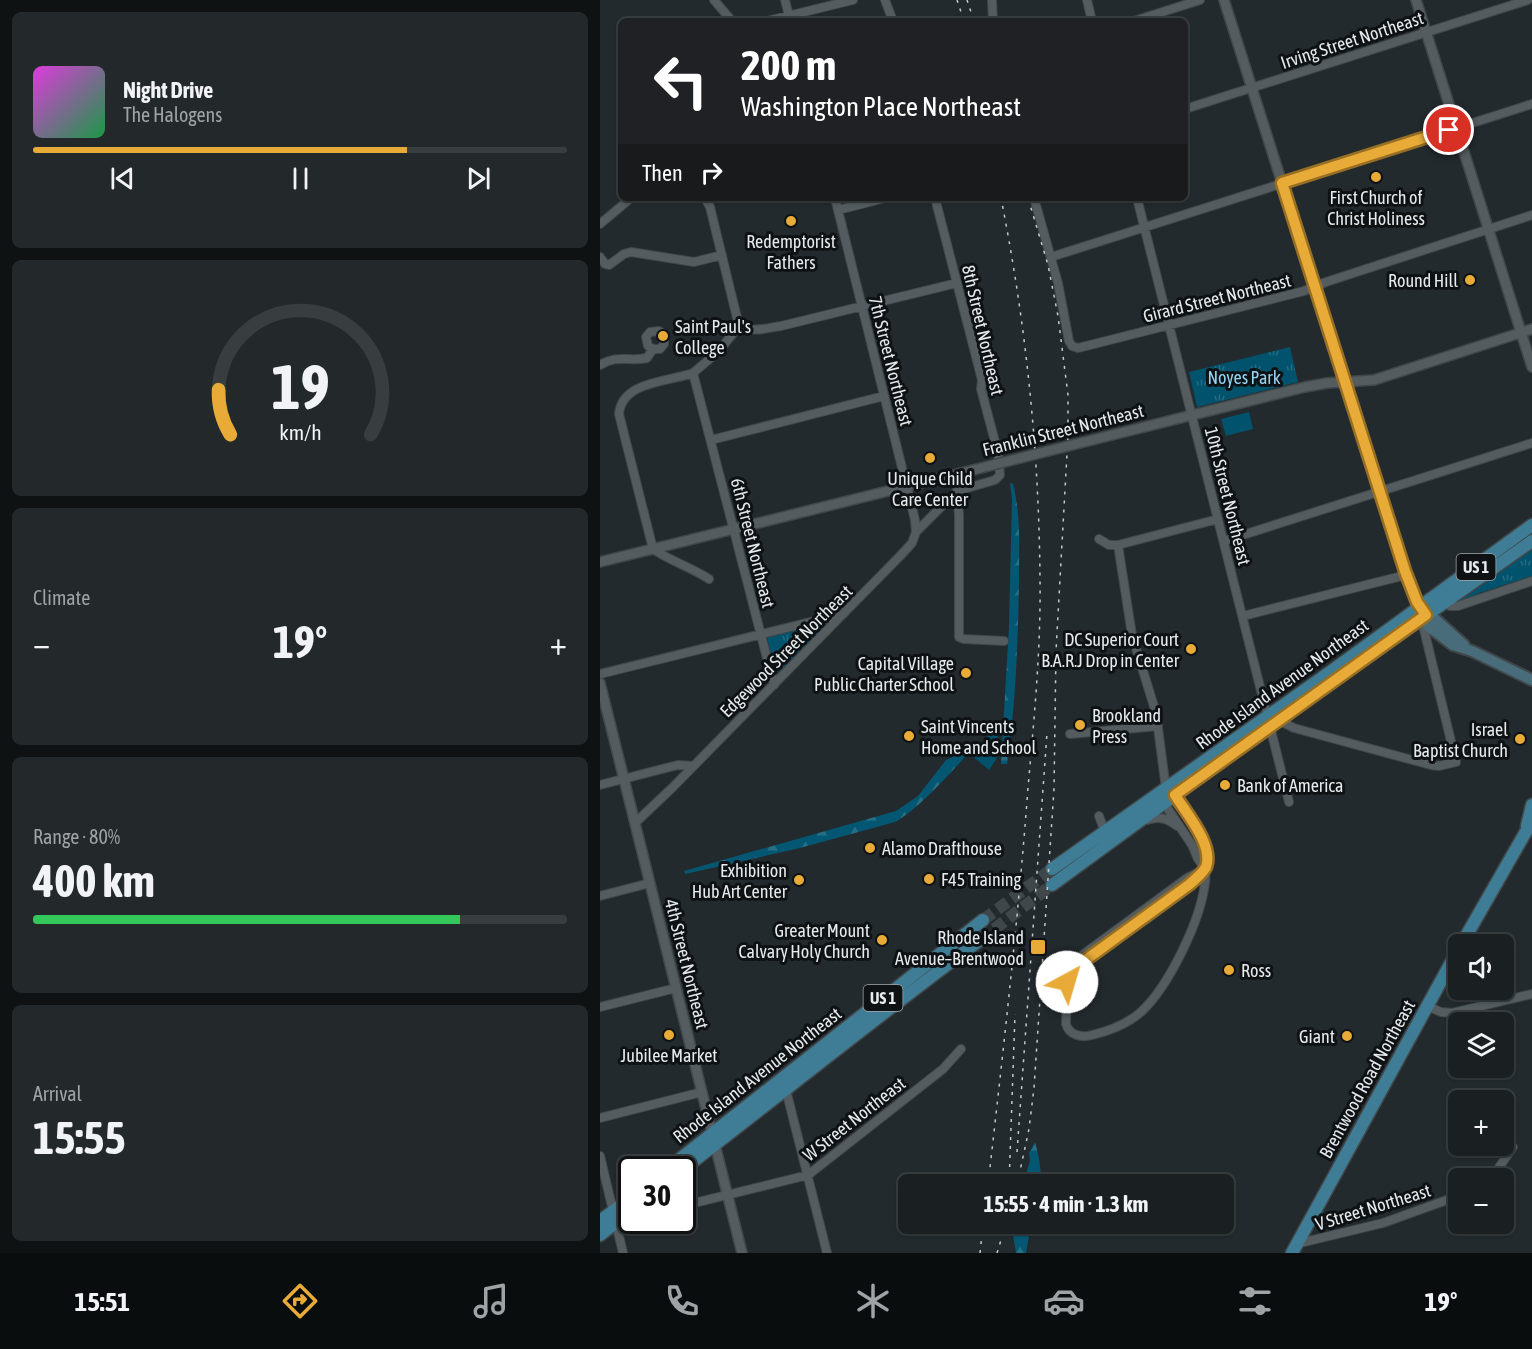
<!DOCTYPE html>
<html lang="en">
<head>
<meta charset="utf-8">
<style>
  :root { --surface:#1a2022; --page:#23282a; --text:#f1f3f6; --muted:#9fa3a5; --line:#383e40; --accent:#e9ab38 }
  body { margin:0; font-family:"Asap Condensed",sans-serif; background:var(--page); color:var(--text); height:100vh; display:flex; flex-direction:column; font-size:22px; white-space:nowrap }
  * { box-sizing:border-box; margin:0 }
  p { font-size:20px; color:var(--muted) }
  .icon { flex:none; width:33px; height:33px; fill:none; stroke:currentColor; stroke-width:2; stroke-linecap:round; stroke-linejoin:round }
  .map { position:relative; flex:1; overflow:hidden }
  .details { display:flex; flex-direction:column; gap:12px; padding:12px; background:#0e1213; width:600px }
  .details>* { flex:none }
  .hud { position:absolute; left:18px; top:18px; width:570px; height:183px; border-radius:9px; box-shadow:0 2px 4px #0004,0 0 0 2px var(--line); background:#202124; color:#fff; overflow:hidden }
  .fabs { position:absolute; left:848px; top:934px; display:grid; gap:12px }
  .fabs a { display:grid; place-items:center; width:66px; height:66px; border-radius:9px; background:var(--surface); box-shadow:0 2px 4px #0004,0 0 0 2px var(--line); font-size:30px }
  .speed { position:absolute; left:18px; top:1156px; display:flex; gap:12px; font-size:30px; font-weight:700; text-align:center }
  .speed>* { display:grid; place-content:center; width:78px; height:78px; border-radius:50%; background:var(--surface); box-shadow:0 2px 4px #0004,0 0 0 2px var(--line); line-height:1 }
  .speed .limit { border:3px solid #111; border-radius:9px; background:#fff; color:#111 }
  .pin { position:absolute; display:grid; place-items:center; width:51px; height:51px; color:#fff; margin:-26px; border:3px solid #fff; border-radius:50%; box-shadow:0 2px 6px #0007 }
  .me { position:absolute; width:66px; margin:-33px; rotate:39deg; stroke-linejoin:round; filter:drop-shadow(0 0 4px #0008) }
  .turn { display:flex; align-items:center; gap:21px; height:126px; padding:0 24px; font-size:27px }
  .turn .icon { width:78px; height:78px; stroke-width:2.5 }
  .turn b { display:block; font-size:42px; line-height:51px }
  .then { display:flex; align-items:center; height:57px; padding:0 24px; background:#0003; gap:12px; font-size:22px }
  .big { font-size:45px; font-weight:700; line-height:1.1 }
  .details .tile { flex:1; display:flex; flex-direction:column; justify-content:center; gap:9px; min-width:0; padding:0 21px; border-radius:9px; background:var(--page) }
  .details .dial { align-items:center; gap:0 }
  .dial svg { height:156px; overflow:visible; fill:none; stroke:var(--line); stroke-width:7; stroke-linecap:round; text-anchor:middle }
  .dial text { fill:var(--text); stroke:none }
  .song { display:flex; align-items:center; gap:18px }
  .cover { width:72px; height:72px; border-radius:9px; background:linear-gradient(135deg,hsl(300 70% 55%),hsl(140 70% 35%)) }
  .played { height:6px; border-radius:3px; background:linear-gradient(90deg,var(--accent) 70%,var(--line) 70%) }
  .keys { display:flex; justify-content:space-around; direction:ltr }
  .heat { display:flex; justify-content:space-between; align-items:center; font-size:33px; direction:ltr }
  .charge { height:9px; border-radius:4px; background:linear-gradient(90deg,#34c759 80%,var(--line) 0) }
  .trip { position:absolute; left:298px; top:1174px; width:336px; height:60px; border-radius:9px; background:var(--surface); box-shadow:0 2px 4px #0004,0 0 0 2px var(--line); font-weight:700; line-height:60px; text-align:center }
  .tab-bar { display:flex; height:96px; justify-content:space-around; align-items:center; background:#0a0d0e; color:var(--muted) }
  .tab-bar .icon { width:42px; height:42px }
  .tab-bar .active { color:var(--accent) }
  .tab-bar b { font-size:27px; color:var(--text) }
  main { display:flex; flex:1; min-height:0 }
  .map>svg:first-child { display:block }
  .forest { fill:url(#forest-firs) }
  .park { fill:url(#park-tufts) }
  .pitch { fill:#00526d }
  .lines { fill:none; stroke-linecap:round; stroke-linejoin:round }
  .primary-tunnel { stroke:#40474a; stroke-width:12; stroke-dasharray:12 6; stroke-linecap:butt }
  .minor-casing { stroke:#404749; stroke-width:10 }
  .tertiary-casing { stroke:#404749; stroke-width:12 }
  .secondary-casing { stroke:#404749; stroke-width:14 }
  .primary-casing { stroke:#404749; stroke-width:15 }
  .minor { stroke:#545c60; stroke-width:8 }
  .tertiary { stroke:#545c60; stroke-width:9 }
  .secondary { stroke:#496c7b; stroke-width:10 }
  .primary { stroke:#3e7d95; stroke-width:12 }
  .rail { stroke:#c5cacc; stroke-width:1.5; stroke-dasharray:3 6; stroke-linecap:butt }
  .tertiary-bridge-casing { stroke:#404749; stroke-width:12; stroke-linecap:butt }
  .tertiary-bridge { stroke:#545c60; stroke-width:9 }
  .route-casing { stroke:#976f24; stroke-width:15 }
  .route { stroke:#e9ab38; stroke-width:10 }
  .poi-dot { fill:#e9ab38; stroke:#0f1214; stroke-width:2 }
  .labels { text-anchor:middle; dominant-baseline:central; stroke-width:6; stroke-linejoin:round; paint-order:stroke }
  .shield { fill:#0f1214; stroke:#a5a9ab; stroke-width:1.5 }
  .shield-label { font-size:16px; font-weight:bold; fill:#e5eaec }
  .street-label { font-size:18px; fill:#e5eaec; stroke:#0f1214 }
  .poi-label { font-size:18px; fill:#e5eaec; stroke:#0f1214; text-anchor:end }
  .park-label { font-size:18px; fill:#93d5f4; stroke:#0f1214 }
</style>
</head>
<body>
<main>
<section class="details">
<div class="tile">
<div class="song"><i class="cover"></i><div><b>Night Drive</b><p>The Halogens</p></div></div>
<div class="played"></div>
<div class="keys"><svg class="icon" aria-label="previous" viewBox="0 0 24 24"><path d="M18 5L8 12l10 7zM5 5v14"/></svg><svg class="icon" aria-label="pause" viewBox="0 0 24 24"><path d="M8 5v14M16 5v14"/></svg><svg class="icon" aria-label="next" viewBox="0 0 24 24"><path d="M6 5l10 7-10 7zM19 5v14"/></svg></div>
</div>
<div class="tile dial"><svg viewBox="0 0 100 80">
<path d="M14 69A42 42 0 1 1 86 69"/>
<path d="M14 69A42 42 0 0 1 8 46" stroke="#e9ab38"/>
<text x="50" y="56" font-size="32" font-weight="700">19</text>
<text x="50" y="72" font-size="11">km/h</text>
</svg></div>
<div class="tile"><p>Climate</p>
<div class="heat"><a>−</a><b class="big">19°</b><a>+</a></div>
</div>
<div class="tile"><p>Range · 80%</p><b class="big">400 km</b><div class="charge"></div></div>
<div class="tile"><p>Arrival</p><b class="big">15:55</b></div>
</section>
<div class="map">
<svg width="932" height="1253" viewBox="0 0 932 1253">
  <defs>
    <pattern id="forest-firs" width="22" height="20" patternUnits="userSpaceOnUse" patternTransform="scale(1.5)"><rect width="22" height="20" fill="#045772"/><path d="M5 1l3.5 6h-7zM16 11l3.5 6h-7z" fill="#286f86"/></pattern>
    <pattern id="park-tufts" width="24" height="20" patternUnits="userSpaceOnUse" patternTransform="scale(1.5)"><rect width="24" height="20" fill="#00526d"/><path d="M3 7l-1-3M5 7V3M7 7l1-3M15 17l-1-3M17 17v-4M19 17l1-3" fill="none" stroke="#256b82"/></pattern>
  </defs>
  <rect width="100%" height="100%" fill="#232a2e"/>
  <path class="forest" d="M410,483L413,484C421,515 419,547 419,580C418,641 416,702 407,764H401L409,626L412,499Z
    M366,751L369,752C354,770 315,812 295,822L200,848L85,874L84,871L296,811L318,796L346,760Z
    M435,1142C439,1157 442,1170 440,1185H426L427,1170L430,1161L429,1153Z
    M416,1224H431L426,1253H416L413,1235Z"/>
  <path class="park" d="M690,347L698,382L597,407L589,372Z
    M932,550V576L879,593L862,602H856Z
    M220,623L223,624V628L180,671L175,672L167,637Z
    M395,728L398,732L397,758L389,770L370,754Z"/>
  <path class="pitch" d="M649,412L653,429L626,436L621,419Z"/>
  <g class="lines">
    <path class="primary-tunnel" d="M383,920L452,869
      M380,940L452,885"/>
    <g class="minor-casing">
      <path id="minor" d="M114,0L132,21
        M185,0L190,20
        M285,0L293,21
        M392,0L393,21
        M487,0L492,21
        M167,21L253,0
        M534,21L600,0
        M585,109L928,0
        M105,198L110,207L139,326
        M235,198L315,520L316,532
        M434,198L458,283L469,341L472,346L478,348L704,291L726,282L932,215
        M537,198L689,802
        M238,210L285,198
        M0,224L31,198
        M0,257L5,264L9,265L24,254L31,252L94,262L122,255
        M451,257L932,104
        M139,326L118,352L93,373L174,685
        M139,326C153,333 167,328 181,326L357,283
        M0,365C18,354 29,362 47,358L53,349H60L64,344V335L59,331L50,332L46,337L48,346L53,349
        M93,373C68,382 22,381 19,414L53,549C70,561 91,567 109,579
        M111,440L284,396
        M352,496L358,505L359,514V637L364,639L404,641
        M499,539L509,545H518L618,519
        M624,541L932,443
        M518,545L532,635L556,713L566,789L564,803L592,845L598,859L605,869
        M844,602L850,606H858L932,581
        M643,616L806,575
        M0,674L243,614
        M676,719L694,728L831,765L839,766L856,762L821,617
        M470,734L558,726
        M0,785L78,765L93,766
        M572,793L575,795C587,814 604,833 607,855C608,860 606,864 606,869C605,873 606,878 605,882C601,920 569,986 541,1012C527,1024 509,1031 492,1035C481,1038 469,1035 466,1024L467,976L470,964L587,878L605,869
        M499,816L505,832
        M547,820C559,816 567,818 577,826
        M35,823L72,788L301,555L312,543L316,532L357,491L395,480L400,475L398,453L381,389L382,380L335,198
        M0,896L50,883
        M468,975L476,967L550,914L599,875
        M827,1006L841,1012L852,1013L932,994
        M0,1007L76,988
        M185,1086L227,1253
        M0,1118L102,1092
        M0,1156L23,1253
        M891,1179L913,1147
        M82,1206L208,1175L343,1069L361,1049
        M696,1244L783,1223L858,1196"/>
    </g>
    <g class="tertiary-casing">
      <path id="tertiary" d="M624,0L805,571L820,607
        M816,0L932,367
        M480,443L705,387L727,383L774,380L932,329
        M0,562L365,472
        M0,683L142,1253"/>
    </g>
    <g class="secondary-casing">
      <path id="secondary" d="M823,611L834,618L864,645
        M826,615L828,626L853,645L872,651L932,680"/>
    </g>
    <g class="primary-casing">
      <path id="primary" d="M927,826L932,805
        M452,869L733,670L932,525
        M452,885L679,719L932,541
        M861,945L932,821
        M66,1170L383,920
        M82,1170C182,1093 279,1015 380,940
        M0,1221L32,1197
        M0,1235L32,1210
        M692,1253L858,950"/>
    </g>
    <use href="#minor" class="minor"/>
    <use href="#tertiary" class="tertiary"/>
    <use href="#secondary" class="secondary"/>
    <use href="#primary" class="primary"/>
    <path class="rail" d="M357,0L364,21
      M367,0L374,21
      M417,1152L447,733
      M388,1185C403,1053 418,921 428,788C434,719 441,649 440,579C439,451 426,324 401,198
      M409,1185L415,1014
      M417,1185L429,1129L434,1088L454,789L456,651L468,436V395L458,316L448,265L428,198
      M380,1253L383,1224
      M397,1253L406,1224"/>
    <g class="tertiary-bridge-casing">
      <path id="tertiary-bridge" d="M365,472L480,443"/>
    </g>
    <use href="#tertiary-bridge" class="tertiary-bridge"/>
  </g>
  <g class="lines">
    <g class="route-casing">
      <path id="route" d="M467,982V976L476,967L590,884C595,879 603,873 606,867C614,845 586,813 575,795L826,615L817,602L805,571L682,183L849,130"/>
    </g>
    <use href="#route" class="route"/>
  </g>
  <g class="poi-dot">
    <circle cx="776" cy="177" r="6"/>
    <circle cx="191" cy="221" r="6"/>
    <circle cx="870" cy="280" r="6"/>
    <circle cx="63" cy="336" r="6"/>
    <circle cx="330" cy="458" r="6"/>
    <circle cx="591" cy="649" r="6"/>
    <circle cx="366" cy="673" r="6"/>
    <circle cx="480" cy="725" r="6"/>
    <circle cx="309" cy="736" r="6"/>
    <circle cx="920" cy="739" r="6"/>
    <circle cx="625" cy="785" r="6"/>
    <circle cx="270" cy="848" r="6"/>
    <circle cx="329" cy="879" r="6"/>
    <circle cx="199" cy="880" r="6"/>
    <circle cx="282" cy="940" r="6"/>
    <rect x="430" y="939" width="16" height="16" rx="3"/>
    <circle cx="629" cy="970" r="6"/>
    <circle cx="69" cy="1035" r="6"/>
    <circle cx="747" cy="1036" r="6"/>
  </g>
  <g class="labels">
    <g class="shield">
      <rect x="856.5" y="554" width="39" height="26" rx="4.5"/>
      <rect x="263.5" y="985" width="39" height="26" rx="4.5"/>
    </g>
    <g class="shield-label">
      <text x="876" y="567">US 1</text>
      <text x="283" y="998">US 1</text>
    </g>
    <g class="street-label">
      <text transform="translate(752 40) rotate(-18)">Irving Street Northeast</text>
      <text transform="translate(617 298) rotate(-14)">Girard Street Northeast</text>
      <text transform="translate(383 330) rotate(77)">8th Street Northeast</text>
      <text transform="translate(291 361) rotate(76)">7th Street Northeast</text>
      <text transform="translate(463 430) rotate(-14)">Franklin Street Northeast</text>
      <text transform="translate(628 496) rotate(76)">10th Street Northeast</text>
      <text transform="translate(153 543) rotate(76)">6th Street Northeast</text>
      <text transform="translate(186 651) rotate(-45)">Edgewood Street Northeast</text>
      <text transform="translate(682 684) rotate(-36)">Rhode Island Avenue Northeast</text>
      <text transform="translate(87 964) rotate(76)">4th Street Northeast</text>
      <text transform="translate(157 1075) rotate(-38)">Rhode Island Avenue Northeast</text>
      <text transform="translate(767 1079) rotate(-61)">Brentwood Road Northeast</text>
      <text transform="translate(254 1119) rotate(-38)">W Street Northeast</text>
      <text transform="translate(773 1207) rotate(-17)">V Street Northeast</text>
    </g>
    <g class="poi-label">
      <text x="776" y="197" text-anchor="middle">First Church of<tspan x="776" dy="21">Christ Holiness</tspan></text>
      <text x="191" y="241" text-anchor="middle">Redemptorist<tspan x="191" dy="21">Fathers</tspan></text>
      <text x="858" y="280">Round Hill</text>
      <text x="75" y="326" text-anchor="start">Saint Paul's<tspan x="75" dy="21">College</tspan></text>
      <text x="330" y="478" text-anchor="middle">Unique Child<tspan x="330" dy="21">Care Center</tspan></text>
      <text x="579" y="639">DC Superior Court<tspan x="579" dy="21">B.A.R.J Drop in Center</tspan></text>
      <text x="354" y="663">Capital Village<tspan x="354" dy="21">Public Charter School</tspan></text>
      <text x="492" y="715" text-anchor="start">Brookland<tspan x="492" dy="21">Press</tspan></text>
      <text x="321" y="726" text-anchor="start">Saint Vincents<tspan x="321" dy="21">Home and School</tspan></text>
      <text x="908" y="729">Israel<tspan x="908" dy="21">Baptist Church</tspan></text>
      <text x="637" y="785" text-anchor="start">Bank of America</text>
      <text x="282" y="848" text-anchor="start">Alamo Drafthouse</text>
      <text x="187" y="870">Exhibition<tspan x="187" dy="21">Hub Art Center</tspan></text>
      <text x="341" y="879" text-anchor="start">F45 Training</text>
      <text x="270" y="930">Greater Mount<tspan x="270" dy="21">Calvary Holy Church</tspan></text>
      <text x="424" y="937">Rhode Island<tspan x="424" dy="21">Avenue–Brentwood</tspan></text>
      <text x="641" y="970" text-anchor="start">Ross</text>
      <text x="735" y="1036">Giant</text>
      <text x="69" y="1055" text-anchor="middle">Jubilee Market</text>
    </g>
    <g class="park-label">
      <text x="644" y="377">Noyes Park</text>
    </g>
  </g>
</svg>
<div class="fabs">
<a><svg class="icon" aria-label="sound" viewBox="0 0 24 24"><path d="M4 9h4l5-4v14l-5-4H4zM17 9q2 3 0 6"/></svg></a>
<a><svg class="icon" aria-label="layers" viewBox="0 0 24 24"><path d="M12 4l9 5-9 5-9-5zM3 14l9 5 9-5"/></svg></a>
<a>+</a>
<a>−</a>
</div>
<div class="speed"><div class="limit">30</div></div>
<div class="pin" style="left:849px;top:130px;background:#d93025"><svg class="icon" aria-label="arrive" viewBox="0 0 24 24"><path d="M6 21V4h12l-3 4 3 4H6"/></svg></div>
<svg class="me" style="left:467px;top:982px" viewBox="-20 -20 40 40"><circle r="19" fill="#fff"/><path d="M0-13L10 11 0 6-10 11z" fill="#e9ab38"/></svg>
<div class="trip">15:55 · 4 min · 1.3 km</div>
<div class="hud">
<div class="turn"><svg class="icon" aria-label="left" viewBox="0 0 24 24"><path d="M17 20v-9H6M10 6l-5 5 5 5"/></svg><div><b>200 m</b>Washington Place Northeast</div></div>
<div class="then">Then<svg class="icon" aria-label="right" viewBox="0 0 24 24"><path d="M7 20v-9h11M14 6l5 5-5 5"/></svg></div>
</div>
</div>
</main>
<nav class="tab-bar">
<b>15:51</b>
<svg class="icon active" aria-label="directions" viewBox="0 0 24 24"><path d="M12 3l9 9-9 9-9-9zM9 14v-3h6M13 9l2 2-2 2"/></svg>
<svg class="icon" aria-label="music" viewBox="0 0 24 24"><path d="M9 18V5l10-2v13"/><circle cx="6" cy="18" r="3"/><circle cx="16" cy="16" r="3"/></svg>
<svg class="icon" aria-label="phone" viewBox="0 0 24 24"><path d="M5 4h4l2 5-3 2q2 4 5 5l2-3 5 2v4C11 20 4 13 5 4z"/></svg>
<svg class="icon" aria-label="climate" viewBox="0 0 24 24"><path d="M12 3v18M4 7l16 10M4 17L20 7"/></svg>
<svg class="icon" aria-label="car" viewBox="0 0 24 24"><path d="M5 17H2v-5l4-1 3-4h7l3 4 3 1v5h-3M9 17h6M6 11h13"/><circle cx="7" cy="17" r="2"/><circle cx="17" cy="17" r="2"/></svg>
<svg class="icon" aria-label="filters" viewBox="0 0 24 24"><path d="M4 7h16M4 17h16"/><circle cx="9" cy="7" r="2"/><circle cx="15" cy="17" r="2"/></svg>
<b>19°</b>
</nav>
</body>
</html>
